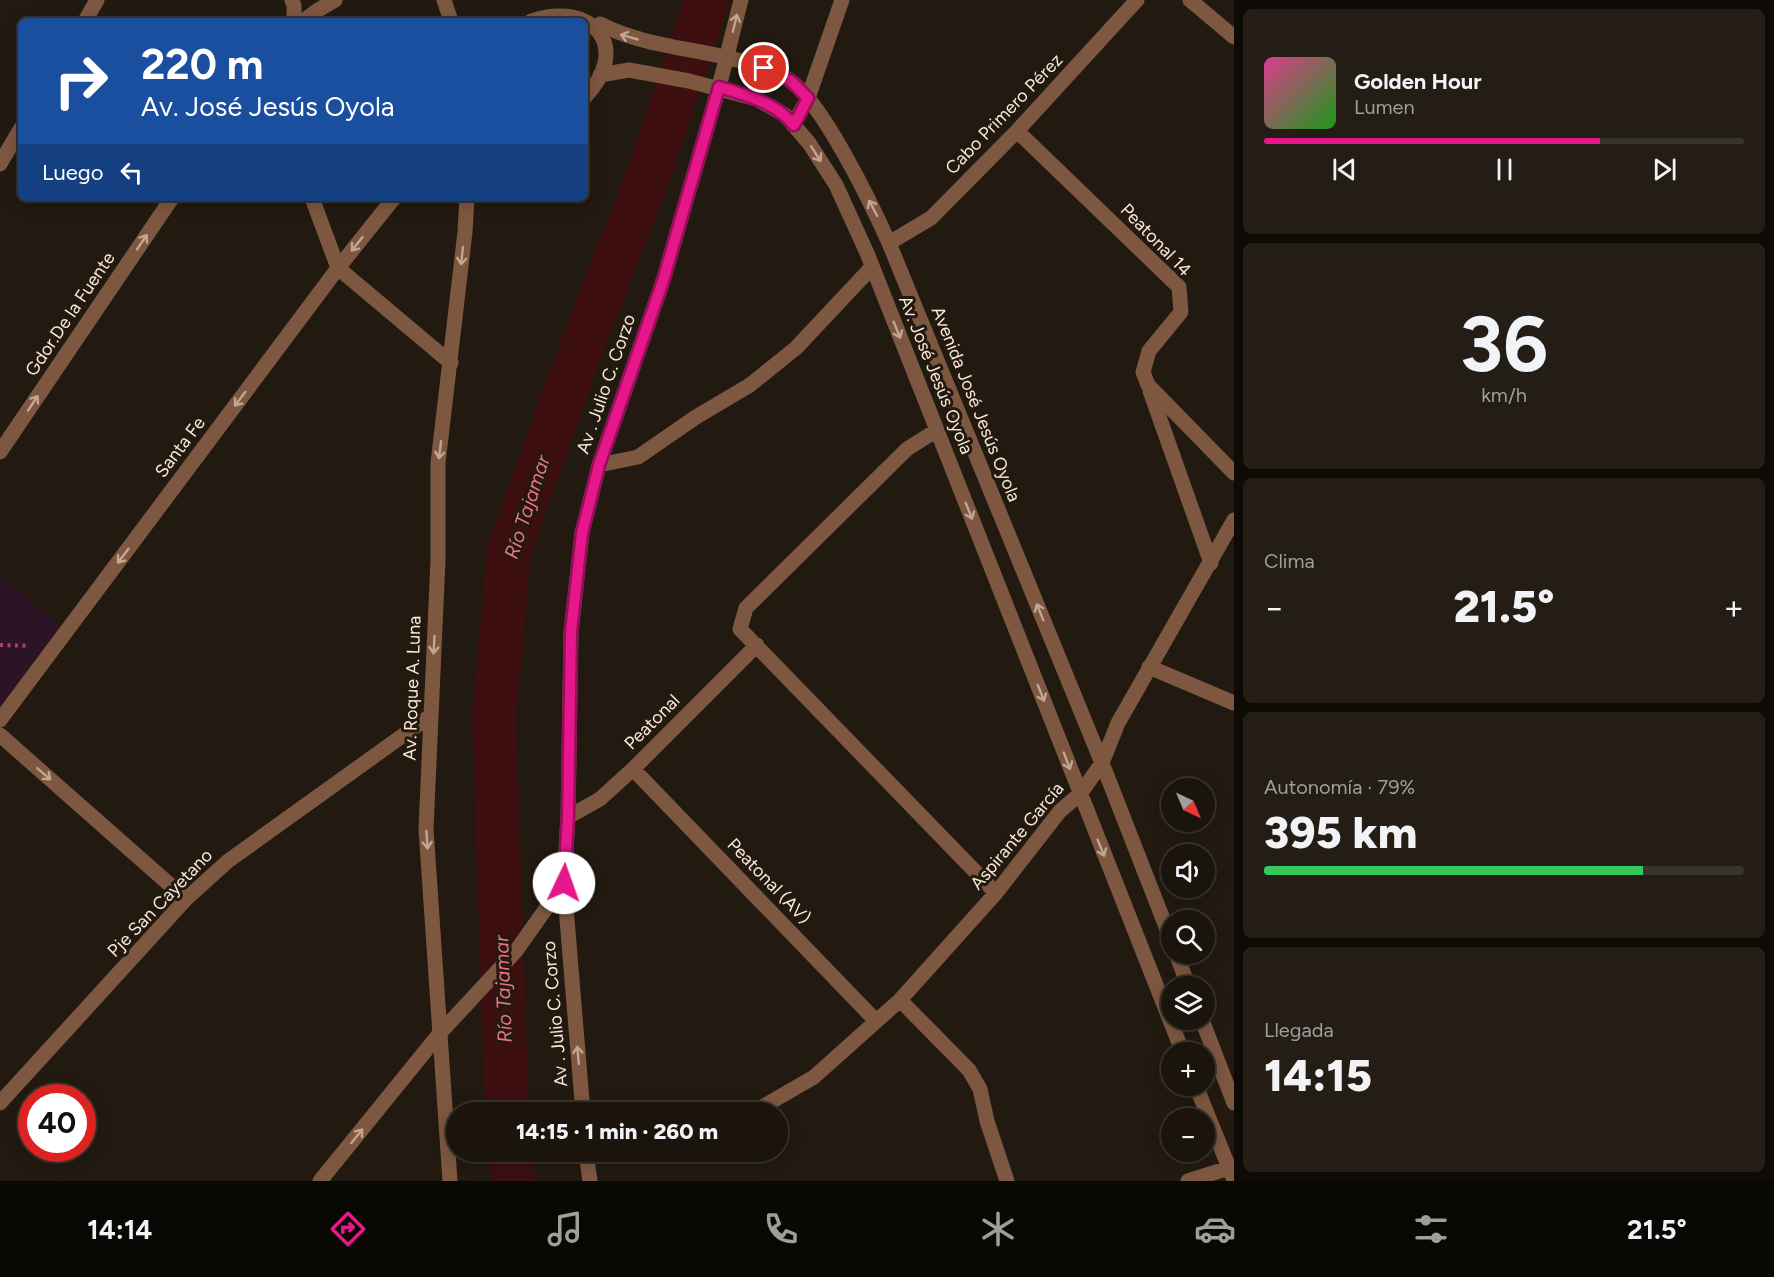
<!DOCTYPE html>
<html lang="es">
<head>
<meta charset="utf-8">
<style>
  :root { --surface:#1a140c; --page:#231d15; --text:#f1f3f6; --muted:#9f9e9d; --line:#38332d; --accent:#e6168b }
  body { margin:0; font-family:Figtree,sans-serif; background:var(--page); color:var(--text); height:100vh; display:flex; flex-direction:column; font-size:22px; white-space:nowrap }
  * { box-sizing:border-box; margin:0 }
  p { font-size:20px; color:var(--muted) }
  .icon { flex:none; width:33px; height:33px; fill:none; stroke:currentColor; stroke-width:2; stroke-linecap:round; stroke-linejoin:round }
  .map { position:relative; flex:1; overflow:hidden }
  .drawer { display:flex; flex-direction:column; gap:9px; padding:9px; background:#0e0b07; width:540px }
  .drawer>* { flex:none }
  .guide { position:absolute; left:18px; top:18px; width:570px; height:183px; border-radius:9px; box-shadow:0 3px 15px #0003,0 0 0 2px var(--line); background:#1a4fa0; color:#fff; overflow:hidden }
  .needle { width:39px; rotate:136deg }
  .tools { position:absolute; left:1161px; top:778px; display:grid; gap:12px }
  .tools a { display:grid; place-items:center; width:54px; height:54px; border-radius:50%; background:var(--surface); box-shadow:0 3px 15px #0003,0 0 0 2px var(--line); font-size:30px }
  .speed { position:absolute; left:18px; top:1084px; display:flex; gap:12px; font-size:30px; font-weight:700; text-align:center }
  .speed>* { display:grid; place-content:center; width:78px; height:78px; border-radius:50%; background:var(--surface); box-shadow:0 3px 15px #0003,0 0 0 2px var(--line); line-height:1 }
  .speed .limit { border:9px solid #d22; background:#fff; color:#111 }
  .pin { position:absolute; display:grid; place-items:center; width:51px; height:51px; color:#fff; margin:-26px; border:3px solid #fff; border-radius:50%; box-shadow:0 2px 6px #0007 }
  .me { position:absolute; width:66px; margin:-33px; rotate:3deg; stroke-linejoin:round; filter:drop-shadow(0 0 4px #0008) }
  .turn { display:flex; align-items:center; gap:21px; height:126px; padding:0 24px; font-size:27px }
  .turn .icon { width:78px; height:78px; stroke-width:2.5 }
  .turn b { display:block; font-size:42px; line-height:51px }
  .then { display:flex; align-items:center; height:57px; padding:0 24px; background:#0003; gap:12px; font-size:22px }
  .big { font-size:45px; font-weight:800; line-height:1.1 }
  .drawer .widget { flex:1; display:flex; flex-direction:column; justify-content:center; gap:9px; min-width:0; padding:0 21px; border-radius:9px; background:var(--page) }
  .drawer .dial { align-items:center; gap:0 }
  .dial b { font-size:78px; line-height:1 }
  .song { display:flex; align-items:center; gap:18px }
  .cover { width:72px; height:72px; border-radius:9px; background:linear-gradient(135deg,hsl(330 70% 55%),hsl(120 70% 35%)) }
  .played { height:6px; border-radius:3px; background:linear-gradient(90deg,var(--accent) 70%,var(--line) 70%) }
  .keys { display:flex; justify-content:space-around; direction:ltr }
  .heat { display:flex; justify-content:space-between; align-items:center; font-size:33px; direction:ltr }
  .charge { height:9px; border-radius:4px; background:linear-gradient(90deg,#34c759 79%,var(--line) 0) }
  .trip { position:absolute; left:446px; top:1102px; width:342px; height:60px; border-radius:30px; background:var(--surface); box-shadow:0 3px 15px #0003,0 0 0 2px var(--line); font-weight:800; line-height:60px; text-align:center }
  .tabs { display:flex; height:96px; justify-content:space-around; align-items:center; background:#0a0805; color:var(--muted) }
  .tabs .icon { width:42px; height:42px }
  .tabs .active { color:var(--accent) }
  .tabs b { font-size:27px; color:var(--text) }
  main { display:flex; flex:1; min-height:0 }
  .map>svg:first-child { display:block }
  .green { fill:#2c1425 }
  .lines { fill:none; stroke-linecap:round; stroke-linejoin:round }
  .river { stroke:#3d0f10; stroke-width:44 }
  .path { stroke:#aa3b8b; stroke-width:4; stroke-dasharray:3 4.5; stroke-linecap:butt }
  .minor { stroke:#7d5740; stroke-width:15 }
  .oneway { stroke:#c2a692 }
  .route-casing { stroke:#960e5a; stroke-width:15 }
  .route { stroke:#e6168b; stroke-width:10 }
  .labels { text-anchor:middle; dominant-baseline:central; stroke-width:6; stroke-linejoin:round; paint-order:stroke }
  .street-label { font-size:18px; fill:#fbe7d6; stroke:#221a10 }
  .water-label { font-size:20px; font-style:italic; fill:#f16e88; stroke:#221a10 }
</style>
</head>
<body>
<main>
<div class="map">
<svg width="1234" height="1181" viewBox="0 0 1234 1181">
  <rect width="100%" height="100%" fill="#221a10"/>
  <path class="green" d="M0,575L64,629L0,712Z"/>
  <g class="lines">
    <path class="river" d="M507,1113L494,719L509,550L574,368L649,173L707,0
      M511,1152L513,1181"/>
    <path class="path" d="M0,645L30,646"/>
    <path class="minor" d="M292,0L294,6V21
      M444,0L451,21
      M1190,0L1234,37
      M85,21L97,0
      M303,21L318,10L335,0
      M531,21C594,0 632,48 585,97
      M600,24C637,43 679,47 720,56C743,61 768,67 789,80C822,101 872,205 889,243L1102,763L1172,942
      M600,75L629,70L689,81L757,99L785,115L809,143L836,185L867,253L1183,1053
      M793,125L808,98L842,0
      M1017,131L1179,287L1181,312L1149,351L1143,372L1148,385L1234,473
      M0,164L21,128
      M312,198L338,268L451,363
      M889,243L931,218L1017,131L1137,0
      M1150,391L1211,563
      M937,430L907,449L746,608L740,629L996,893
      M0,452L172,198
      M599,465L638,457L696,417L750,385L796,348L872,267
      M1149,667L1234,703
      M0,720L338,268L394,198
      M0,735L186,899
      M633,769L876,1021
      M568,817L600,799L633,769L757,645
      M1176,954L1189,987
      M900,1000L969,1070L980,1089L987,1121L1007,1181
      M1202,1020L1234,1103
      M1196,1086L1234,1180
      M0,1103L186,899L228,861L430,716
      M583,1113L564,883L568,817L571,632L582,533L599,465L663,281L719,87L741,0
      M752,1113L814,1077L900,1000L996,893L1060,811L1080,794L1102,763L1118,723L1234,520
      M586,1152L590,1181
      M320,1181L440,1033L516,951L564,883
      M450,1181L426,829L438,560V463L465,232L467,198
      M1188,1181L1229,1168"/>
  </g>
  <defs><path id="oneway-shaft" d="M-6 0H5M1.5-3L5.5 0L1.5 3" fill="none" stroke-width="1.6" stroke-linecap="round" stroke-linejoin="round" transform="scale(1.5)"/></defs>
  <g class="oneway">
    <use href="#oneway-shaft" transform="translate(735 23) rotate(-76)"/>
    <use href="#oneway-shaft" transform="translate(629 37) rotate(-164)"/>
    <use href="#oneway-shaft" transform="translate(816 154) rotate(58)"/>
    <use href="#oneway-shaft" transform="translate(873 208) rotate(-118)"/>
    <use href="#oneway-shaft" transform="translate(142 242) rotate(-56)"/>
    <use href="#oneway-shaft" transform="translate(357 244) rotate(128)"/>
    <use href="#oneway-shaft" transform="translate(462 256) rotate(96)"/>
    <use href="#oneway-shaft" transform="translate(897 330) rotate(68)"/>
    <use href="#oneway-shaft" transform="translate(240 399) rotate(127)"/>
    <use href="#oneway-shaft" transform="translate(33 403) rotate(-56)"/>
    <use href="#oneway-shaft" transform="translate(440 450) rotate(97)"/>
    <use href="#oneway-shaft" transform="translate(969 511) rotate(68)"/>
    <use href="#oneway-shaft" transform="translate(123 556) rotate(127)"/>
    <use href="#oneway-shaft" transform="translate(1040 612) rotate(-112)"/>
    <use href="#oneway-shaft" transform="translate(434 645) rotate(93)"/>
    <use href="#oneway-shaft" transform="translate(1041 693) rotate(68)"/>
    <use href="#oneway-shaft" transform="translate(1067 761) rotate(69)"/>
    <use href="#oneway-shaft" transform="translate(44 774) rotate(41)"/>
    <use href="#oneway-shaft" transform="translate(427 840) rotate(86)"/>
    <use href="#oneway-shaft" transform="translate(1101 848) rotate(68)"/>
    <use href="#oneway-shaft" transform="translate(578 1055) rotate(-95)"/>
    <use href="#oneway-shaft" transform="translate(357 1136) rotate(-51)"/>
  </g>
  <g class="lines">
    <g class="route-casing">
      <path id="route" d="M564,883L568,817L571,632L582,533L599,465L663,281L719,87C746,95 775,102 794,125L808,98L791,81L764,68"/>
    </g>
    <use href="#route" class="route"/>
  </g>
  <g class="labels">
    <g class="street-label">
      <text transform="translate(1004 114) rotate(-46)">Cabo Primero Pérez</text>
      <text transform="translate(1156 240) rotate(46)">Peatonal 14</text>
      <text transform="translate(70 314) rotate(-56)">Gdor.De la Fuente</text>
      <text transform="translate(936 375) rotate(68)">Av. José Jesús Oyola</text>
      <text transform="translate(606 384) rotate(-71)">Av . Julio C. Corzo</text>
      <text transform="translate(976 404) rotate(68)">Avenida José Jesús Oyola</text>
      <text transform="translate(180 447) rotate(-53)">Santa Fe</text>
      <text transform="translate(412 688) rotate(-88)">Av. Roque A. Luna</text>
      <text transform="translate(652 722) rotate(-45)">Peatonal</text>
      <text transform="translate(1017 836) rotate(-50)">Aspirante García</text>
      <text transform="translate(769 881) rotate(46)">Peatonal (AV)</text>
      <text transform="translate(160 903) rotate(-46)">Pje San Cayetano</text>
      <text transform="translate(555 1014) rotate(-95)">Av . Julio C. Corzo</text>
    </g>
    <g class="water-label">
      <text transform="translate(527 507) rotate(-72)">Río Tajamar</text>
      <text transform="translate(503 989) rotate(-92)">Río Tajamar</text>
    </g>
  </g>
</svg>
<div class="tools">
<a><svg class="needle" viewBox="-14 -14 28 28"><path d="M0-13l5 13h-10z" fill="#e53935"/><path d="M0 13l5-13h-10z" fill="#9f9e9d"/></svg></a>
<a><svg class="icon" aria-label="sound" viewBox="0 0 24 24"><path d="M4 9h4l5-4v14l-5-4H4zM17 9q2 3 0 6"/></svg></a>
<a><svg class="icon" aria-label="search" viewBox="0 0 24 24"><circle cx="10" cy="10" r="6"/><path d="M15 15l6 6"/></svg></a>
<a><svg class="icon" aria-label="layers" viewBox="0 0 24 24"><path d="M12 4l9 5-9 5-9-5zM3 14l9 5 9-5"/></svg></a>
<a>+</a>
<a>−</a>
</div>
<div class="speed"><div class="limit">40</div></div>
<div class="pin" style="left:764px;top:68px;background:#d93025"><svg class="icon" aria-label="arrive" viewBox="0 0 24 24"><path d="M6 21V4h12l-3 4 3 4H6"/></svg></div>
<svg class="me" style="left:564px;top:883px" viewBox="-20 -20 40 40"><circle r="19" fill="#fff"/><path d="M0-13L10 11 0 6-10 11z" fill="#e6168b"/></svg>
<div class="trip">14:15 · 1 min · 260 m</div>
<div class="guide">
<div class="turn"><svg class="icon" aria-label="right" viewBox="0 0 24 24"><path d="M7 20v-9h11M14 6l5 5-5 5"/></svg><div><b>220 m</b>Av. José Jesús Oyola</div></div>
<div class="then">Luego<svg class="icon" aria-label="left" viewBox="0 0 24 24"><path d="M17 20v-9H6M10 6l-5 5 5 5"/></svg></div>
</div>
</div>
<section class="drawer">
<div class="widget">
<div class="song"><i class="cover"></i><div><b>Golden Hour</b><p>Lumen</p></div></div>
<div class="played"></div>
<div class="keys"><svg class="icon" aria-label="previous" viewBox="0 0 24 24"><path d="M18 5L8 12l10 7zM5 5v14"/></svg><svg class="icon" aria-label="pause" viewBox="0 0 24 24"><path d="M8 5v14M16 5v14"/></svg><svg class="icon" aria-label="next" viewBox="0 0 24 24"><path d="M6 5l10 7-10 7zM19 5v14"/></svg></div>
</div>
<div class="widget dial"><b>36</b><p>km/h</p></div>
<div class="widget"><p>Clima</p>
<div class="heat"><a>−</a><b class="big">21.5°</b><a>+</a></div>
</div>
<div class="widget"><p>Autonomía · 79%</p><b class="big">395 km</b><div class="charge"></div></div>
<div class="widget"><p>Llegada</p><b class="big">14:15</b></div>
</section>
</main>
<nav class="tabs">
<b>14:14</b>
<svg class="icon active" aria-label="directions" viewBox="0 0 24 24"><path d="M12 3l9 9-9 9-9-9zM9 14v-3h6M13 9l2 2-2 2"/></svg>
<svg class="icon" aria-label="music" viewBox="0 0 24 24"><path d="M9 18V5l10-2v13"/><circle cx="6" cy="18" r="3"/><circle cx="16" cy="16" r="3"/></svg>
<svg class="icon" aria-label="phone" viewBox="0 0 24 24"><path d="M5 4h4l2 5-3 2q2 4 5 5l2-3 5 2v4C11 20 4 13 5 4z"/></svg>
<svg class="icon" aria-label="climate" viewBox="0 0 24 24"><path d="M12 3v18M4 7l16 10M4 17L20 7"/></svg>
<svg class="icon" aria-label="car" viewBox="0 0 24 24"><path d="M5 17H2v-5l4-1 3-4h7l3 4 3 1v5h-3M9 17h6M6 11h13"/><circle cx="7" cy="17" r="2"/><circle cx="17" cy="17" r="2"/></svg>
<svg class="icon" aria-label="filters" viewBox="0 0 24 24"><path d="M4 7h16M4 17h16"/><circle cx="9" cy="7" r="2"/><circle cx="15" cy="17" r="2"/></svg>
<b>21.5°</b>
</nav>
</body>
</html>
